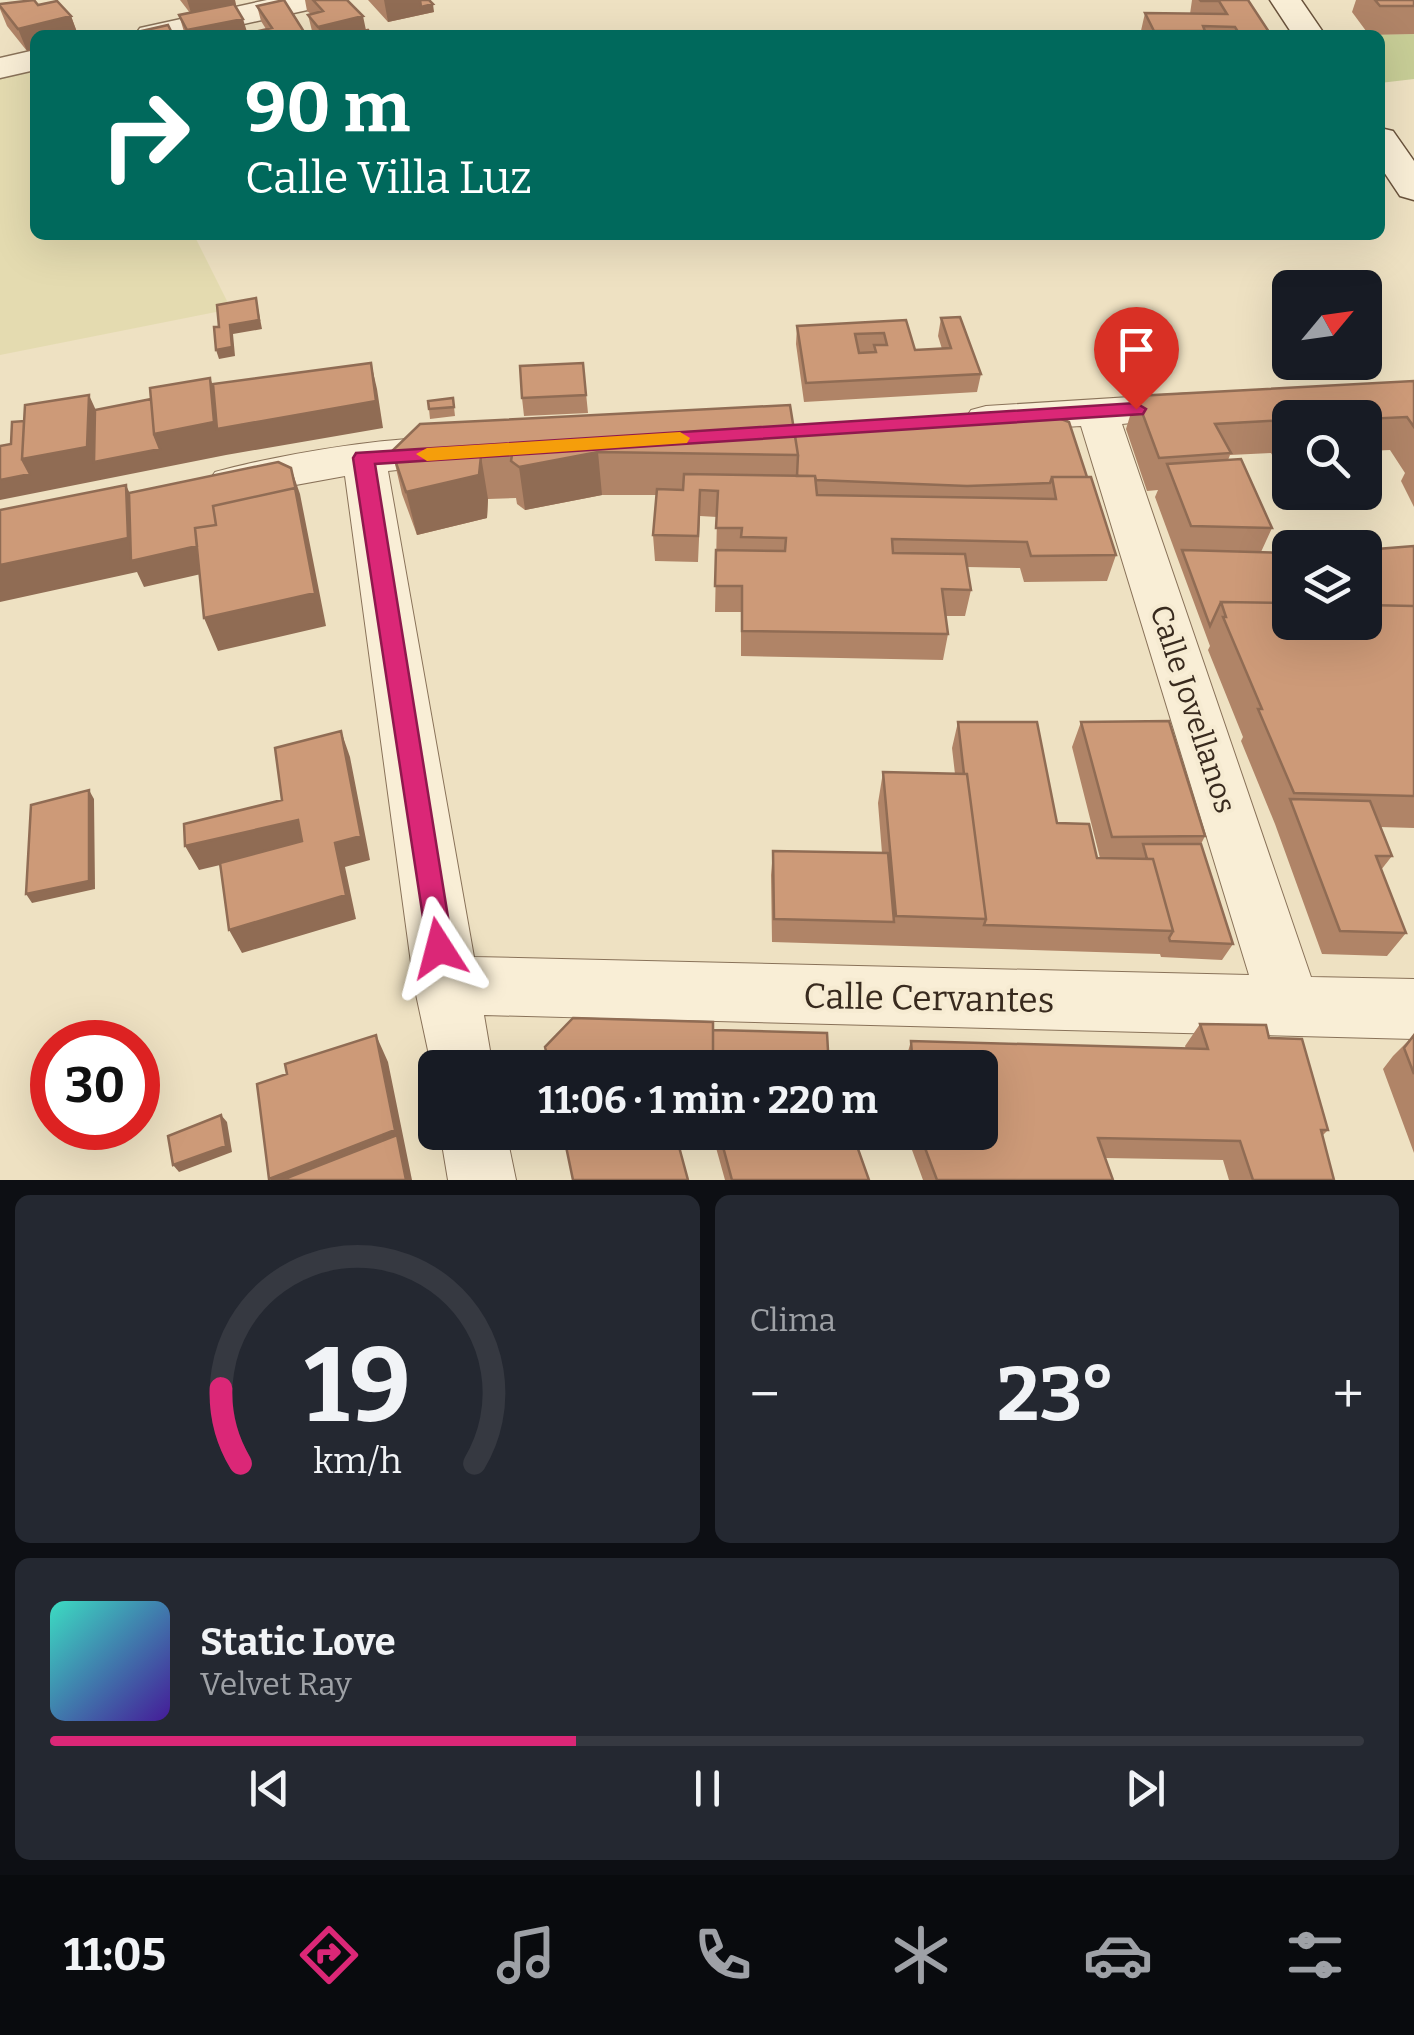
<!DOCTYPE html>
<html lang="es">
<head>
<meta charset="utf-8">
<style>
  :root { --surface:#171b24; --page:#242831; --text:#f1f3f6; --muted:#9ea1a6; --line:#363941; --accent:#db2777 }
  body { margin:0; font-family:Bitter,serif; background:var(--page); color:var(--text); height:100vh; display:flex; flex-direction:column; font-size:38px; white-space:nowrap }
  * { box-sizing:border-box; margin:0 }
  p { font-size:32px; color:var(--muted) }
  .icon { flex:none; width:55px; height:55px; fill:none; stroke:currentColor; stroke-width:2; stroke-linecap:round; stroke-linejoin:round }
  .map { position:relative; height:1180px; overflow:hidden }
  .details { display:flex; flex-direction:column; gap:15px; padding:15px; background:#0d0f14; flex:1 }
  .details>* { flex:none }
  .banner { position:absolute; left:30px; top:30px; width:1355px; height:210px; border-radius:15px; box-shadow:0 10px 40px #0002; background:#00695c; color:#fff; overflow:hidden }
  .needle { width:65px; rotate:61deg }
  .controls { position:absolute; left:1272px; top:270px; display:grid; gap:20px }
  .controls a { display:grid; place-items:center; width:110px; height:110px; border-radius:15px; background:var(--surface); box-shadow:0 10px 40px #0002; font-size:50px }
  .speed { position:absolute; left:30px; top:1020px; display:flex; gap:20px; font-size:50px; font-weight:700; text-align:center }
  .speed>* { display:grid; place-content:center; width:130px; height:130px; border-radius:50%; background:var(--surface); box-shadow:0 10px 40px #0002; line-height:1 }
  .speed .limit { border:15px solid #d22; background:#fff; color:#111 }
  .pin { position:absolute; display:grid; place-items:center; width:85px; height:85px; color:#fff; margin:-102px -42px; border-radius:50% 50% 50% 0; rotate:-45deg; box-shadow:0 0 10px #0007 }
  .pin .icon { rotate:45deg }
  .me { position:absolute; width:110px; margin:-55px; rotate:351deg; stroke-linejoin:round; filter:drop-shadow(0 0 8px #0008) }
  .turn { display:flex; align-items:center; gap:35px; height:210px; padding:0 50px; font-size:45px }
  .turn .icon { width:130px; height:130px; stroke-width:2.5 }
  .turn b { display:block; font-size:70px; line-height:85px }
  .big { font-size:75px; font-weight:700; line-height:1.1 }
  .details .tile { flex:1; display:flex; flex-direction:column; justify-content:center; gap:15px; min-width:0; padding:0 35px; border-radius:15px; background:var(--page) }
  .details .dial { align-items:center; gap:0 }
  .dial svg { height:260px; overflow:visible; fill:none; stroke:var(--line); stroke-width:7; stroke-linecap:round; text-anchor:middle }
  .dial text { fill:var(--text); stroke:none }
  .song { display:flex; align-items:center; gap:30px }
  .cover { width:120px; height:120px; border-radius:15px; background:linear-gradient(135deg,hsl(170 70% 55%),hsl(260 70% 35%)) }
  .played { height:10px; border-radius:5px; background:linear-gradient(90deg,var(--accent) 40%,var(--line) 40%) }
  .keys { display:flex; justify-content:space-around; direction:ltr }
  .heat { display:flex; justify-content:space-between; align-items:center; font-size:55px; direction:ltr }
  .details .tiles { flex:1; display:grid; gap:15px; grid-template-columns:1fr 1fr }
  .tile:last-child { grid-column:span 2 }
  .trip { position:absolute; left:418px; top:1050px; width:580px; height:100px; border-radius:15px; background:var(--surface); box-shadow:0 10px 40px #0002; font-weight:700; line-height:100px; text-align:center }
  .tabs { display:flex; height:160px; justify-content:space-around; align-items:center; background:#090b0e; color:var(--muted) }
  .tabs .icon { width:70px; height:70px }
  .tabs .current { color:var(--accent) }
  .tabs b { font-size:45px; color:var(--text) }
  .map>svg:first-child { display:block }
  .farmland { fill:#e4dbb0 }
  .green { fill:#c7cd96 }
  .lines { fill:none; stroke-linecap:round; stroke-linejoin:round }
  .minor-casing { stroke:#897259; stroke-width:2 }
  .tertiary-casing { stroke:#897259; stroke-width:3 }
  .secondary-casing { stroke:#6a533c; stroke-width:3 }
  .minor { fill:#f9eed6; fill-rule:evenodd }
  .tertiary { fill:#f9eed6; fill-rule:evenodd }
  .secondary { fill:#f9eed6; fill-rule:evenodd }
  .wall { fill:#b08467 }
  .shaded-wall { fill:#906c54 }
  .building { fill:#cd9a78; stroke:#906c54; stroke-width:2.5; fill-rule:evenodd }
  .route { fill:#db2777; stroke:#8e194d; stroke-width:2.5 }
  .slow { fill:#f59e0b }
  .labels { text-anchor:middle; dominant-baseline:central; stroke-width:8; stroke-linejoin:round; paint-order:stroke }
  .street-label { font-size:30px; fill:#382a1e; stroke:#f6ebd2 }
  .near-street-label { font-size:35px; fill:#382a1e; stroke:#f6ebd2 }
</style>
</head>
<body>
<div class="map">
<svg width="1414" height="1180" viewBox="0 0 1414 1180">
  <rect width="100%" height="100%" fill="#eee1c2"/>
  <path class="farmland" d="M35,71V235H194L231,309L0,355V79Z"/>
  <path class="green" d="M1414,34V79L1380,83V35H1339Z"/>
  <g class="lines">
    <g class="minor-casing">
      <path id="minor" d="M1194,393L1208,397L1214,406L1208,415L1122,424L1311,977L1414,979V1039L484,1015L493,1068H435V1083L414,985L345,476L230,497L215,492L208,482L215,472C269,457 419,428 470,442L476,452L470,462L388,471L474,957L1249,975L1081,426L986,432L971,428L965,419L971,410L986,406Z
        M440,1132H506L516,1180H448Z"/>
    </g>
    <g class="tertiary-casing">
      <path id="tertiary" d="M267,0H325L321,7L194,35H135L140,28Z
        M35,50V70L0,78V58Z"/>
    </g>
    <g class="secondary-casing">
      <path id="secondary" d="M1270,0H1301L1325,35H1293Z
        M1380,128L1393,131L1414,161V200L1400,196L1380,166Z"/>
    </g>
    <use href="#minor" class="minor"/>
    <use href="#tertiary" class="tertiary"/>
    <use href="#secondary" class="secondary"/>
  </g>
  <path class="wall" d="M180,0H235L236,6L248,35H185L179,15L190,13Z
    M305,0H347L366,30L372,35H313L308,15L311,14L307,11Z
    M368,0H429L434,12L388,22Z
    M1192,0H1248L1271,35H1140L1145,13L1190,14Z
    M1356,0H1414V34L1369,35L1352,12Z
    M0,4L38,5L71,16L78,35H35V49L27,51L7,26L0,9Z
    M257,6L306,35L266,29L261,21Z
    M941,318L981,374L977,392L804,402L796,344L797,326L906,320L915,350L942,349L938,336Z
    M583,363L588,413L524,416L522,398Z
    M1414,381V507L1401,481L1405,473L1390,450L1367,451L1365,455V418H1290V480H1287L1271,453L1230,455L1228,460L1272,528L1261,552L1290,622L1414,546V828L1380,827L1392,856L1381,870L1406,933L1387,956L1322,954L1275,824L1241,741L1243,737L1208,650L1210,646L1155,497L1158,490L1147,491L1126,429L1136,396Z
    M453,398L455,416L430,419L429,409Z
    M794,429L1087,477L1116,555L1107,581L1024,582L1020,568L967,567L971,590L965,616H946L948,634L943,660L741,656V612H715L717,517L700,516L698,562L655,561L653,535L656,495H602L525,510L517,504L516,498L488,499L487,518L417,535L402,494L392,451Z
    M958,722L1057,823L1097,858H1100L1072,747L1081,722L1205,836L1201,844L1233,944L1222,960L1161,957L1160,954L772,942L771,875L773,851L882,853L878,803L883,772L955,774L952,748Z
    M1200,1024L1269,1038L1328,1130L1322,1136L1334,1180H1229L1223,1160L1105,1158L1113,1180H923L912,1150L910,1132H980V1068H905V1062L911,1041L1186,1049L1185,1046Z
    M1414,1035V1153L1383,1069L1393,1056Z
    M563,1132H852L869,1180H725L713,1137Z"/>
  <path class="shaded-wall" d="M187,0H235L236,6L192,16Z
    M384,0H420L433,4L434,12L388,22Z
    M71,16L78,35H35V49L27,51L18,29Z
    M363,16L367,35H320L318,27Z
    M243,19L248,35H188L187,30Z
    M576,235H604L577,240Z
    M256,298L262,329L233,334L235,356L219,359L216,350L230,325Z
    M371,363L377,389L383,428L226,455L0,500V480L89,395L104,428L154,434L210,378L222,411Z
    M598,452L602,495L525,510L519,467Z
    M481,456L488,499L487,518L417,535L406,492Z
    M291,468L300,494L326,626L218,651L204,618L210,572L144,587L137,572L0,602V565L126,485L141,518Z
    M341,731L350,757L370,860L345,867L356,919L242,953L229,930L335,843Z
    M89,790L94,799L95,889L32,903L26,894Z
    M298,820L308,844L199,870L185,846Z
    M376,1035L388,1062L412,1180H270Z
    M221,1115L227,1122L232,1152L179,1172L173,1165Z"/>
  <path class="building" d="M34,0L38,5L57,1L71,16L18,29L0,6V4Z
    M284,0L306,35H251L250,33L272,28L257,6Z
    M313,0H347L363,16L318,27L308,15L323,11Z
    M420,0H429L433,4L421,7Z
    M1200,0H1248L1271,35H1240L1235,27L1203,26L1205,31H1154L1145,13L1227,14L1219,1H1201Z
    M1375,0H1414V6H1380Z
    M234,4L243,19L187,30L179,15Z
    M168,25L173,35H124Z
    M368,30L372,35H348Z
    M256,298L259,320L230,325L232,347L216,350L214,327H219L217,305Z
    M960,317L981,374L806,383L797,326L906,320L915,350L951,348L941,318ZM884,333L887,345H874L876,352L859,353L855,334Z
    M371,363L376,401L217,429L213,384Z
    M583,363L586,395L522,398L520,366Z
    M210,378L214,422L154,434L150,388Z
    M1414,381V427L1407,417L1365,419V418H1290V427L1286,420L1215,424L1231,453L1159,458L1136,396Z
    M89,395L87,447L22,459L25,405Z
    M453,398L454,407L429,409L428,401Z
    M151,399L154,434L160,449L94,462L95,410Z
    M790,405L798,455L598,452L519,467L511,461L512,455L481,456L479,475L406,492L392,451L420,424Z
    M1051,415L1069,422L1087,477H1052L1050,483L967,486L816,480L815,476H797L798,455L794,429Z
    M24,421L22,459L30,474L0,480V446L11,444L12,422Z
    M1241,459L1272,528L1191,526L1167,464Z
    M278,462L291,468L297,495L295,488L213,506L216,525L195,528L197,546L131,561L129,493Z
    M684,474L815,476L817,495L1056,499L1052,477H1091L1116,555L1031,556L1027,542L892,539L893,553L965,554L971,590L942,589L948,634L742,631V586H715L716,550L785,551L786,538L741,537L742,528H716L718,491L700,490L698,536L653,535L657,489L683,490Z
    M126,485L128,538L0,565V510Z
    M295,488L315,593L204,618L195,528L216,525L213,506Z
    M1414,546V606L1365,605V550Z
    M1182,550L1290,553V603L1221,602L1210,626Z
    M1221,602L1290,603V622H1365V605L1414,606V796L1294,793L1258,709H1262L1223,617H1226Z
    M1169,721L1205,836L1112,837L1081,722Z
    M958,722H1037L1057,823L1089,824L1097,858L1153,859L1173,931L984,925L986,919L967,774H964Z
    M341,731L361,836L335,843L346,895L229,930L220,863L302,841L298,820L185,846L184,824L282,800L275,748Z
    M883,772L967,774L986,919L896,916Z
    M89,790V881L26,894L31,805Z
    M1290,799L1370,801L1392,856H1376L1406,933L1340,931Z
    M1143,844H1201L1233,944L1170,941L1169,938L1173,931L1153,859H1147Z
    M773,851L888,853L894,922L774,919Z
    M573,1018L713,1022V1068H550L545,1047Z
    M1200,1024L1266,1025L1269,1038L1302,1039L1328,1130H1321L1334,1180H1253L1240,1141L1098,1138L1113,1180H937L919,1132H980V1068H913L911,1041L1208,1049Z
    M713,1030L827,1033L829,1068H713Z
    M376,1035L395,1130L269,1179L257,1084L287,1074L285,1064Z
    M1414,1035V1074L1404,1048Z
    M221,1115L226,1146L173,1165L168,1136Z
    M563,1132H675L688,1180H573Z
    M719,1132H852L869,1180H732Z
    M397,1135L406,1180H282Z"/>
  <path class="route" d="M1136,403L1146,409L1143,414L375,464L453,948L449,957L439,961L429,957L353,458L356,453Z"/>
  <path class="slow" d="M680,432L690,438L687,443L427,461L416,454L427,448Z"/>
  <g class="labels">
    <g class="street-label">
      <text transform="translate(1193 709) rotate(72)">Calle Jovellanos</text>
    </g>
    <g class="near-street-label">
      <text transform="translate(929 998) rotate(1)">Calle Cervantes</text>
    </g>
  </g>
</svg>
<div class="controls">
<a><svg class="needle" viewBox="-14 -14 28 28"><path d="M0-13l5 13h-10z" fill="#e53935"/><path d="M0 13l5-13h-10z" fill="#9ea1a6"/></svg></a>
<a><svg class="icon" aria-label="search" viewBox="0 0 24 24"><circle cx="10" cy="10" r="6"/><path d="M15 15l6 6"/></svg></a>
<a><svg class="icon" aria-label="layers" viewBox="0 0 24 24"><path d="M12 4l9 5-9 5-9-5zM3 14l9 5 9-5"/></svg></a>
</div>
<div class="speed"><div class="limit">30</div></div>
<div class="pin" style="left:1136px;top:409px;background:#d93025"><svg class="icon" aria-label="arrive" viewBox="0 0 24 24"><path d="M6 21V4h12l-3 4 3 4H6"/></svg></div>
<svg class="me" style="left:439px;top:948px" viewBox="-20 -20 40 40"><path d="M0-17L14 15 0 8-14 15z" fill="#db2777" stroke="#fff" stroke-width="4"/></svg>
<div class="trip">11:06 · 1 min · 220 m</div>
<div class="banner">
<div class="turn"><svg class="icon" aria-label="right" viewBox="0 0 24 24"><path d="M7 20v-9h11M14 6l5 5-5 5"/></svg><div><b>90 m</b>Calle Villa Luz</div></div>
</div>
</div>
<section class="details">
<div class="tiles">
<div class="tile dial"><svg viewBox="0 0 100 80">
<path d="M14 69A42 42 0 1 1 86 69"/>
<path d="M14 69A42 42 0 0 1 8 46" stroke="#db2777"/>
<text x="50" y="56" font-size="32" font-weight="700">19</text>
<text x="50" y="72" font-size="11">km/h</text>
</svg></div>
<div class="tile"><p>Clima</p>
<div class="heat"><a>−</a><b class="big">23°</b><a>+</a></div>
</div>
<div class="tile">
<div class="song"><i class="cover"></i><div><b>Static Love</b><p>Velvet Ray</p></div></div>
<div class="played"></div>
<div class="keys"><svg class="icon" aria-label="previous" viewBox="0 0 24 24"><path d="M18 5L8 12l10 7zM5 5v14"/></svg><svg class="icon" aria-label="pause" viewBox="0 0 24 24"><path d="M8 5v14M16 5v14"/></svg><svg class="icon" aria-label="next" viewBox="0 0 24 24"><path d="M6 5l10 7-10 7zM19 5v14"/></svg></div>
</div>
</div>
</section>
<nav class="tabs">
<b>11:05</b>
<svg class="icon current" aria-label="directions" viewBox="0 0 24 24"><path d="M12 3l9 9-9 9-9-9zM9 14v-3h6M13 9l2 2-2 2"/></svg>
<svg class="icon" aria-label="music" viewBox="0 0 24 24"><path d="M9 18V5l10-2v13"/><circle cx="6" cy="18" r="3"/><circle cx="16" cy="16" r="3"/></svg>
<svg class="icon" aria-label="phone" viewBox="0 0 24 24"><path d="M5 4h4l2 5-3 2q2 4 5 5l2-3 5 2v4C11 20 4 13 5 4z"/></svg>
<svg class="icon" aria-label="climate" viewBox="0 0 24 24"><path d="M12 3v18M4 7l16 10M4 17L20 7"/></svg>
<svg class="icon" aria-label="car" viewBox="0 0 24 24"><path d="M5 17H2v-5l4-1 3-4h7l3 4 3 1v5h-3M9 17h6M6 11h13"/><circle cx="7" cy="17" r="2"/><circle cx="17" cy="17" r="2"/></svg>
<svg class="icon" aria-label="filters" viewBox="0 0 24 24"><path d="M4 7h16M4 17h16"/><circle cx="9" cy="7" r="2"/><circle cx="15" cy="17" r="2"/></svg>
</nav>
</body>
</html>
